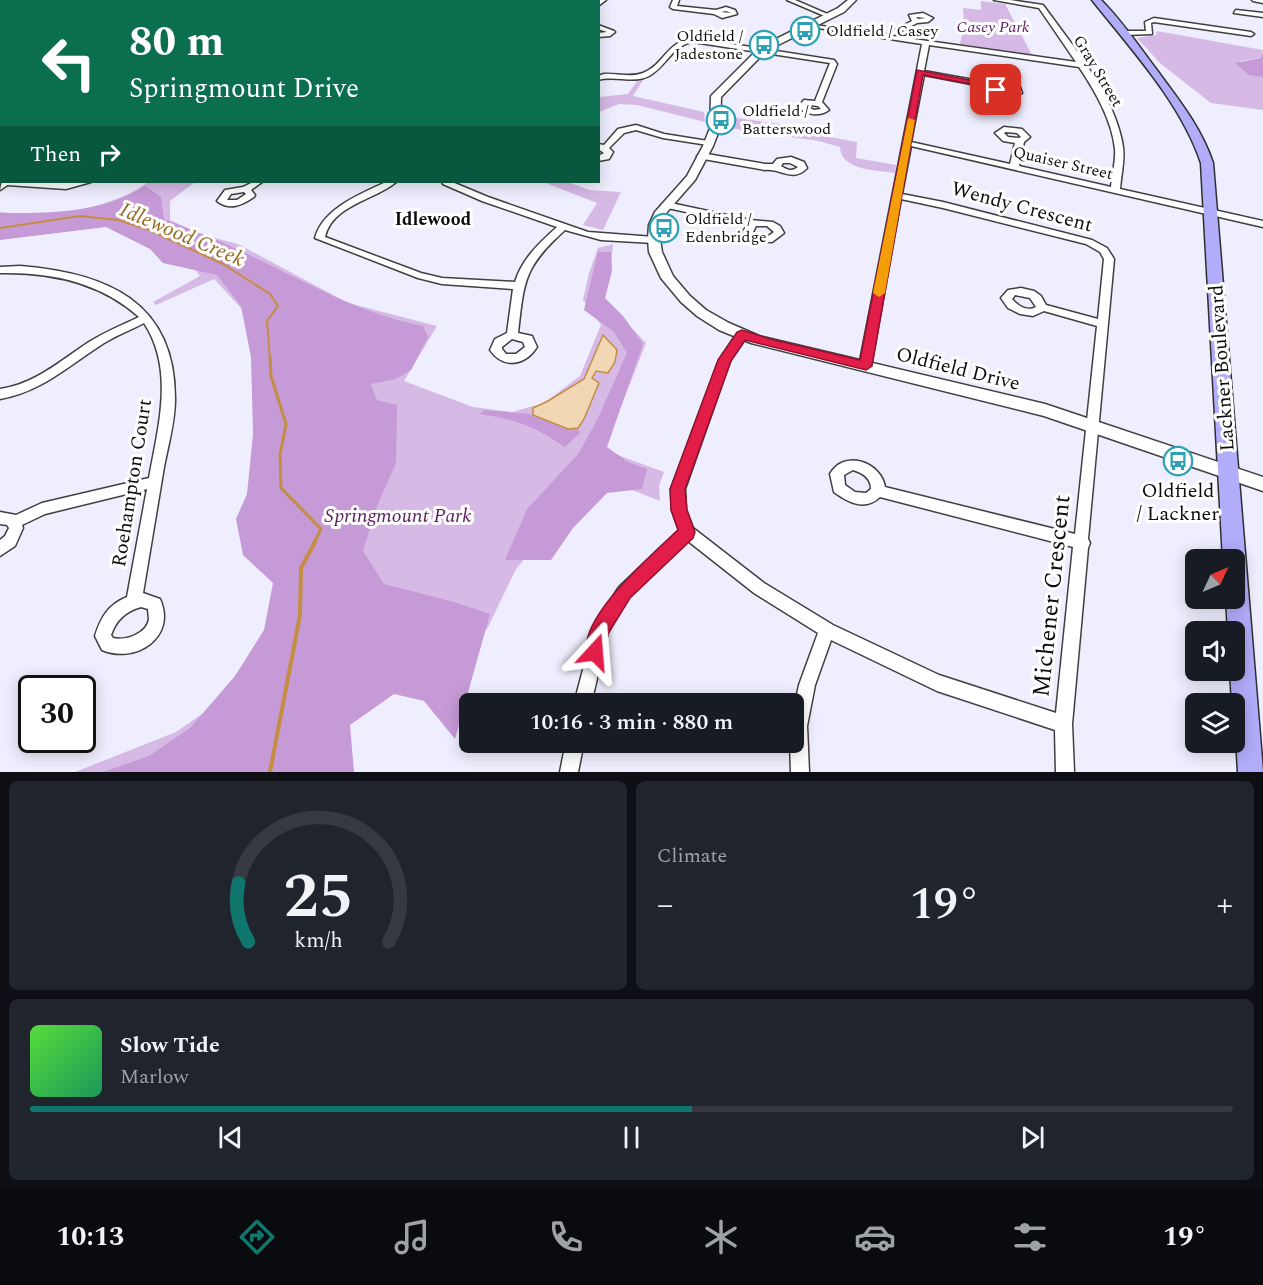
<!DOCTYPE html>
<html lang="en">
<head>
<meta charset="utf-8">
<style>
  :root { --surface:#171b24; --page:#20242c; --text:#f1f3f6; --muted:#9ea1a6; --line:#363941; --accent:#0f766e }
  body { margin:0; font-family:Spectral,serif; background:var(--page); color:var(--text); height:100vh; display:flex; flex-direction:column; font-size:22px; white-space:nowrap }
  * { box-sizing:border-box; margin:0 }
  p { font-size:20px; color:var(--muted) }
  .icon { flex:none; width:33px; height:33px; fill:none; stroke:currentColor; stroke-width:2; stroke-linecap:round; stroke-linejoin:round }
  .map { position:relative; height:772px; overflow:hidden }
  .details { display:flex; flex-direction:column; gap:9px; padding:9px; background:#0d0f14; flex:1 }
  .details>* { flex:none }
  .banner { position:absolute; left:0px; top:0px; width:600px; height:183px; box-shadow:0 3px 15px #0003; background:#0b6e4f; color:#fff; overflow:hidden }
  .needle { width:39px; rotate:46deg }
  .controls { position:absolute; left:1185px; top:549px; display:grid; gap:12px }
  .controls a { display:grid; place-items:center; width:60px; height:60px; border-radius:9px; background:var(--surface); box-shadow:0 3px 15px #0003; font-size:30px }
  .speed { position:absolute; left:18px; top:675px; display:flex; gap:12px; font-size:30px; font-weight:700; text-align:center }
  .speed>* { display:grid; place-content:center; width:78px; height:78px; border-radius:50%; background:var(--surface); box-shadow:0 3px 15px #0003; line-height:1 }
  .speed .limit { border:3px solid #111; border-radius:9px; background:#fff; color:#111 }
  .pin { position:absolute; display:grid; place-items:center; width:51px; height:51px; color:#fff; margin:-26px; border-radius:12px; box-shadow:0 3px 9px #0006 }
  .me { position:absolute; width:66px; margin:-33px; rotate:19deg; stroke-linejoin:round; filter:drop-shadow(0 0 4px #0008) }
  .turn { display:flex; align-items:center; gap:21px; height:126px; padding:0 30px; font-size:27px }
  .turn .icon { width:78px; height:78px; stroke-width:2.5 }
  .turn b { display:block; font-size:42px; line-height:51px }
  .then { display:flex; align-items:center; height:57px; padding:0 30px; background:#0003; gap:12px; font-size:22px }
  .big { font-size:45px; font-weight:600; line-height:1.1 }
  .details .tile { flex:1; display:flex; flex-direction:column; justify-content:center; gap:9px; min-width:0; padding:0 21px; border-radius:9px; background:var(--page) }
  .details .dial { align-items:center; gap:0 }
  .dial svg { height:156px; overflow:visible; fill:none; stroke:var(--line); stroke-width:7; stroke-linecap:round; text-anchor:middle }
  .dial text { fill:var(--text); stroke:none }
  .song { display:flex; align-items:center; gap:18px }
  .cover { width:72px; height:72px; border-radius:9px; background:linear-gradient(135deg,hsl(110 70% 55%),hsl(150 70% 35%)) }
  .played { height:6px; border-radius:3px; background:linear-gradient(90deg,var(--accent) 55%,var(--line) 55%) }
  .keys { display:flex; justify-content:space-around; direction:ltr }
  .heat { display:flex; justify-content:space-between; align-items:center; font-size:33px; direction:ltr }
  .details .tiles { flex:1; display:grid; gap:9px; grid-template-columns:1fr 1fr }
  .tile:last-child { grid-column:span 2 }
  .trip { position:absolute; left:459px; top:693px; width:345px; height:60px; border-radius:9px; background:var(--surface); box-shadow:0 3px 15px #0003; font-weight:600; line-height:60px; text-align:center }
  .tabs { display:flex; height:96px; justify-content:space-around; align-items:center; background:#090b0e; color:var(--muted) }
  .tabs .icon { width:42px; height:42px }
  .tabs .current { color:var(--accent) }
  .tabs b { font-size:27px; color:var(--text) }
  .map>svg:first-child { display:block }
  .green { fill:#d7b9e6 }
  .forest { fill:#c69ad6 }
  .water { fill:#f2d7b5; stroke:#c48d41; stroke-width:1.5 }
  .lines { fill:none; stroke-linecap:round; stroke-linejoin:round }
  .stream-far2 { stroke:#c48d41; stroke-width:2 }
  .stream-far1 { stroke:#c48d41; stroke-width:3 }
  .stream { stroke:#c48d41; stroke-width:4 }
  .minor-casing { stroke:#404040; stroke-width:3 }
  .tertiary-casing { stroke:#404040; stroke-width:3 }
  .secondary-casing { stroke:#2f2f2f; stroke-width:3 }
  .minor { fill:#fff; fill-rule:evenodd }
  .tertiary { fill:#fff; fill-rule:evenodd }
  .secondary { fill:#b2adfa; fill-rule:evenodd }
  .route { fill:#e11d48; stroke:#92132f; stroke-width:1.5 }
  .slow { fill:#f59e0b }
  .labels { text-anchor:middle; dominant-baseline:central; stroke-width:6; stroke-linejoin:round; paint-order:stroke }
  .far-park-label { font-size:16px; font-style:italic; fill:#5e2160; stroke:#fff }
  .far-poi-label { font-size:16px; fill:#0d0d0d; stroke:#fff; text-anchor:start }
  .far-street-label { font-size:16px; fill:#0d0d0d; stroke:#fff }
  .far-neighbourhood-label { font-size:18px; font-weight:bold; fill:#0d0d0d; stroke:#fff }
  .street-label { font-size:20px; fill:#0d0d0d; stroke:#fff }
  .poi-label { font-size:20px; fill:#0d0d0d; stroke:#fff }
  .park-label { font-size:20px; font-style:italic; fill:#5e2160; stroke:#fff }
  .water-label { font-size:21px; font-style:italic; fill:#96691e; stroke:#fff }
  .near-street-label { font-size:24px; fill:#0d0d0d; stroke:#fff }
</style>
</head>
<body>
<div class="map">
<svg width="1263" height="772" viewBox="0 0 1263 772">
  <rect width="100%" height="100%" fill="#eeeefe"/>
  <path class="green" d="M981,1L1005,4L1032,55L960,44L964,27L963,8L981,10Z
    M1157,31L1263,50L1261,58L1240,61L1249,74L1263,77V110L1211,103L1161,64L1137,38L1156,35Z
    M645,77L633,96L704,112L705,122L637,105L619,104L599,112V97L628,94L639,78Z
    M723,116L788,125L807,133L857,142L856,158L896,165L895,173C877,170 841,171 840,147L819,141L723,127Z
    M148,182H195L170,201V220L200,234L238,244L348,303L437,326L404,381L473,407L512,412L544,403L580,376L601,325L583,300L589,273L598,248L613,244L611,265L602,297L646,343L604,450L664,472L659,486L660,501L627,488L585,489L516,569L487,629L347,724L346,772H75L176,732L218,703L277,623L259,408L248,329L241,308L214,279L156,305L153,302L200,276L192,265L108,226L0,239V212C49,217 108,211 148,182Z
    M543,182H567L590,190L621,192L603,230L583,225L597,203Z"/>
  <path class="forest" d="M1263,52V77L1249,75L1235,63L1261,58Z
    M145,186L161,197L164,219C190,229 216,239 241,251C301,279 357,313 423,326L428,337L411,370L396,379L371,384L377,400L397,405L396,463L377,506L363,551L384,584L454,602L490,614L455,739L424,701L394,694L350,725L354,772H103L149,756L190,728L235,676L264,630L273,583L243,555L236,519L247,494L253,434L251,357L241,306L217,275L163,263L150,249L106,227L0,240V213C51,213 100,214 145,186Z
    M598,252H611L612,271L605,298L623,316L643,344L607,447L628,462L647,469L642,489L607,493L573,528L551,560H505L527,509L579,453L598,418L627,353L614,332L584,310Z
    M484,410L529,414L564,428L578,429L580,433L565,447C533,426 518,420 480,414Z"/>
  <path class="water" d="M603,335L617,350L615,362L608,373L596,371L592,378L599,383L584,419L578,428L568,429L533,415V408L548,401L584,379Z"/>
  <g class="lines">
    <path class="stream-far2" d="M0,228L80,216L118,220L149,230L223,264L270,294L278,306L267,321L270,359"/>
    <path class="stream-far1" d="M270,358L271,376L286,424L280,455L281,488L321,529L314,543"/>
    <path class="stream" d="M270,772L300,615L301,568L315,542"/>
    <g class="minor-casing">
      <path id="minor" d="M0,0H7L0,4Z
        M98,0H104L96,2Z
        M175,0H182L173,2Z
        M321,0H327L319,2Z
        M599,0H606L598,6L597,2Z
        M673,0H679L677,6L716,10L726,7L735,10L737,14L722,18L714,14L673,9L670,7ZM726,11L731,13L721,12Z
        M787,0H795L832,16L827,17Z
        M994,0H1010L1043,5C1072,45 1116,97 1123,147C1125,160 1121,175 1120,189L1263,221V227L911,146L902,194L943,202L1092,240L1107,248L1114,259L1088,539L1090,543L1088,548L1072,724L1074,772H1056L1055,730L937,691L831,640L815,685L807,726L809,772H791L790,742H794V708L799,685L818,633L754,593L688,541L629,597L608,632L591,704H574L595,624L619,587L679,530L672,510L671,489L719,360L738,332L742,331L748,335L730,361L685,489L686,510L693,528L764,583L833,625L939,675L1056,713L1073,547L880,497C865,511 849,503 834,492L830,474C844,449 881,462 885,487L1075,534L1097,326L1044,311L1033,316L1020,314L1008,308L1001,298L1008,290L1021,288L1034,291L1041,296L1046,305L1098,319L1104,259L1100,252L1086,244L943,208L901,199L871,366L865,370L861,369L859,366L922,44L805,26L808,24L885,35L912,21L909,15L923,13L933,18L928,22L917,23L892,36L1076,62L1039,8ZM916,17L926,18L918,19ZM929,45L1079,67C1095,91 1112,120 1115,149C1116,161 1112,174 1111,187L1019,166L1024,142L1030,137L1022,129L1004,127L995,133L1003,141L1015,143L1010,164L911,142L924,75L992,88L993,92L1008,97L1022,93L1020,87L1007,84H996L924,71ZM1000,88H1007L1014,92L1009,93ZM1006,132L1017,133L1021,137L1019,138L1008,137L1004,133ZM1015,295L1030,298L1036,307C1027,312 1018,306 1012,299ZM853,470C863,473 871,478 871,489L866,493L855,492L845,485L844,475Z
        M1252,0H1263V3L1253,1Z
        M1236,10L1263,13V17L1234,13Z
        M1154,18L1251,32L1254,34L1251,36L1154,22L1151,23L1152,34L1125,35L1122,33L1125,31H1146L1145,22Z
        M598,25L614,31L615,32L610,36L598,37V33L607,32L598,29Z
        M693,38L834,60L837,64L822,102L829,110C819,117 807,115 798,107L804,100L815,101L830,63L693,42C672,45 667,66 649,76C634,84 615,75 598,80V76L604,74C616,73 631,78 643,73C664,65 666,42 693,38ZM809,105L818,106L821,109L814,110L807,107Z
        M0,82H2V86H0Z
        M0,112H2L0,117Z
        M636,125L664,134L708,141L712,143L708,145L663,138L636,130L624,133L609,148L613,152L609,159L598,161V156L604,153L598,149V144L604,145L618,129Z
        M701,153L765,164H773L777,159L791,157L804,162L807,168C793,183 780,168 765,170L698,158L697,156ZM783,163H790L798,167C792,172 787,170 781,166Z
        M3,182H91L66,189L7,185Z
        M253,182H262L251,190L255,195L254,197C242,205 230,211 217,201L225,190L243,187ZM244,192L246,194L237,200H227L231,194Z
        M386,182H396C375,200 332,205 325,237L421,273L442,278L515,282C522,259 539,243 557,227L482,201L443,184L442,182H452L488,197L588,232L654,237L659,240L654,243L601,240L565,230C524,267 524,280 518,333L532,336L537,347C525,366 503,369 490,350L495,339L507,333L513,289L442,284L418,278L315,238C323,208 361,194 386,182ZM512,339L523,342L525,347L516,354H506L502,349V347Z
        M666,202L750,220L773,222L780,226L784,233L772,242L752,241L743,232L747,225L663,207L661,205ZM756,226H767L774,232L767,237L758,236L753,232Z
        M20,266C106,273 176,301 175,400C175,422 168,446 164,467C157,509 150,551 143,593L160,599C177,637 136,664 102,650L95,636C101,617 108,605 127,597L147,489L45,514L22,525L23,528L15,546L0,556V540L5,536L9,528L7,525L0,524V512L16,515L42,503L149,478C158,427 175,370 144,323C129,331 112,337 98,347C66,368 40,392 0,399V389C35,384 60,361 89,342C105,332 122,325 139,317C100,282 51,272 0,273V267ZM141,607L148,609C148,610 149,619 149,619C147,634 125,641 113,638L111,635C116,620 126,611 141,607Z
        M566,742H584L578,772H560Z"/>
    </g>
    <g class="tertiary-casing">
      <path id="tertiary" d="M250,0H259L258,2Z
        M848,0H856L844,12L766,51L721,97L720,128L713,146L695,180L667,212L661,225L660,239L662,252L673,276L690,296L706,310L729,323L759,336L1045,404L1263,477V491L1044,416L751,343L719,330L697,316L681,302L661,278L649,252L648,239L649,225L655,212L687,176L703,146L710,128L711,96L760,47L838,8Z
        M2,181V182H12L0,190Z"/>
    </g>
    <g class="secondary-casing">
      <path id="secondary" d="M1092,0H1101C1122,21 1138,45 1156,69C1178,99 1201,127 1213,163L1263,772H1238L1234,704H1232L1230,670H1234V632H1228L1226,598H1234V560H1223L1201,163C1181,103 1131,49 1092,0Z"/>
    </g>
    <use href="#minor" class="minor"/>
    <use href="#tertiary" class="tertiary"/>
    <use href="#secondary" class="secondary"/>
  </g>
  <path class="route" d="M917,70L1001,86L999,92H993L992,88L923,75L872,366L866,370L745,340L731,361L685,489L687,510L695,532L693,538L630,598L609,632L601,658L595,661L588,658C573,621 654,553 678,530L671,510L670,489L718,360L737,332L742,330L770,339L860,360Z"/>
  <path class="slow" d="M908,118L915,120L885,293L879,297L873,293Z"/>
  <defs>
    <g id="bus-ring" transform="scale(1.5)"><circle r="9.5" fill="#fff" stroke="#2ea1b4" stroke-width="1.5"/><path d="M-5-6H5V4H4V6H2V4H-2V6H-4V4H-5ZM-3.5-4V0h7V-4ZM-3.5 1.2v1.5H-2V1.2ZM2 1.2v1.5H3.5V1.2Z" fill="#2ea1b4"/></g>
  </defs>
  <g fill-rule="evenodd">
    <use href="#bus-ring" x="805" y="31"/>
    <use href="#bus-ring" x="764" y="45"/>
    <use href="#bus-ring" x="721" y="120"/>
    <use href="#bus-ring" x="664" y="228"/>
    <use href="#bus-ring" x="1178" y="461"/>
  </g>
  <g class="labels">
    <g class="far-park-label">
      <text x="993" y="27">Casey Park</text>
    </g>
    <g class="far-poi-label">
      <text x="826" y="31">Oldfield / Casey</text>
      <text x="743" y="36" text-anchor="end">Oldfield /<tspan x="743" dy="18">Jadestone</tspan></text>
      <text x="742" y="111">Oldfield /<tspan x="742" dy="18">Batterswood</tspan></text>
      <text x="685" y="219">Oldfield /<tspan x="685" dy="18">Edenbridge</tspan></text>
    </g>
    <g class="far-street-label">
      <text transform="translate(1098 71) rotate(59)">Gray Street</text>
      <text transform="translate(1063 163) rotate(13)">Quaiser Street</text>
    </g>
    <g class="far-neighbourhood-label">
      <text x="433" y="219">Idlewood</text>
    </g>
    <g class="street-label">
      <text transform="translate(1022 207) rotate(15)">Wendy Crescent</text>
      <text transform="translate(1222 368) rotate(-94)">Lackner Boulevard</text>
      <text transform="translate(958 369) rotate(14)">Oldfield Drive</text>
      <text transform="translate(132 483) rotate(-81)">Roehampton Court</text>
    </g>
    <g class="poi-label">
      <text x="1178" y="491">Oldfield<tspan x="1178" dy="23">/ Lackner</tspan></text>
    </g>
    <g class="park-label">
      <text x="398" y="516">Springmount Park</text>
    </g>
    <g class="water-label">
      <text transform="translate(182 235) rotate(23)">Idlewood Creek</text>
    </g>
    <g class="near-street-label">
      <text transform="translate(1052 596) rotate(-84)">Michener Crescent</text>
    </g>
  </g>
</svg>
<div class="controls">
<a><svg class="needle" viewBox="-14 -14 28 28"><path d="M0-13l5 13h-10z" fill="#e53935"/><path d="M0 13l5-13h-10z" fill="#9ea1a6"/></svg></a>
<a><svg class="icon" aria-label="sound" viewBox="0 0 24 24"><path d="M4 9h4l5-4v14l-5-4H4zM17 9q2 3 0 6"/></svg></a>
<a><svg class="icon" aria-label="layers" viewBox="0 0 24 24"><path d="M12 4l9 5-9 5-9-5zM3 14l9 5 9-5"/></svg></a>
</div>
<div class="speed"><div class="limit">30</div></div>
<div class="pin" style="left:996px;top:90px;background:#d93025"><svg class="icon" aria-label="arrive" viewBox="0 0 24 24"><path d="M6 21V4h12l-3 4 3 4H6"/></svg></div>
<svg class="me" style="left:595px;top:652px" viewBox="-20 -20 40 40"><path d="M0-17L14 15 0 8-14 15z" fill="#e11d48" stroke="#fff" stroke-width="4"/></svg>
<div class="trip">10:16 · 3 min · 880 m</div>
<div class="banner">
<div class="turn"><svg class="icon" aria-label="left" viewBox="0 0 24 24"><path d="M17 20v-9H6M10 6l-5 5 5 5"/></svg><div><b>80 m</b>Springmount Drive</div></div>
<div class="then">Then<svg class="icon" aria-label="right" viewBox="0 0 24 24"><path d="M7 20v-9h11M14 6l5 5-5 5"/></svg></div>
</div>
</div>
<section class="details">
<div class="tiles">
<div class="tile dial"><svg viewBox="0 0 100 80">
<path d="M14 69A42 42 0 1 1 86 69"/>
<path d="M14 69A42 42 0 0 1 9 39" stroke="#0f766e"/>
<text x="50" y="56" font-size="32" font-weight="700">25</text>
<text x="50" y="72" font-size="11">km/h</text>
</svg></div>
<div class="tile"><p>Climate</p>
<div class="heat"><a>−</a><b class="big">19°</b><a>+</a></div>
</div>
<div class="tile">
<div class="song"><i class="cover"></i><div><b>Slow Tide</b><p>Marlow</p></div></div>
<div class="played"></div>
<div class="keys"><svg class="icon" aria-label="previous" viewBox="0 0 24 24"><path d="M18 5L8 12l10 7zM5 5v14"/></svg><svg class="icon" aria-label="pause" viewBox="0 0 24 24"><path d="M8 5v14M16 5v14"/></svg><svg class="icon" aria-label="next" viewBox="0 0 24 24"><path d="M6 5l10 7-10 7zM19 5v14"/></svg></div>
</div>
</div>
</section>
<nav class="tabs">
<b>10:13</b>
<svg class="icon current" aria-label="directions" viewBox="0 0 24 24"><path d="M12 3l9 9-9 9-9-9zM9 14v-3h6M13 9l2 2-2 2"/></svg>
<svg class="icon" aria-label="music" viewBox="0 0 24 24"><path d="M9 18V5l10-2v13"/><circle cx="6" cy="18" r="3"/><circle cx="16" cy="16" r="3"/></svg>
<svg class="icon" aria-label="phone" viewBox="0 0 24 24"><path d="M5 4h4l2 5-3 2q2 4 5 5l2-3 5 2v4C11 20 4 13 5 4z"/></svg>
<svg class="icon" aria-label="climate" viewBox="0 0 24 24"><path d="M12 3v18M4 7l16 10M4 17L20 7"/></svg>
<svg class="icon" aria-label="car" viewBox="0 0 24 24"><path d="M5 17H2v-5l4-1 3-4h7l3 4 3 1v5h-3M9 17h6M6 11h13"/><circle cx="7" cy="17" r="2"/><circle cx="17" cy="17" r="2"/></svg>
<svg class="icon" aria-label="filters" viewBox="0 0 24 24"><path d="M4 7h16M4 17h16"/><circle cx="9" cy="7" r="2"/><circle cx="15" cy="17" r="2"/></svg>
<b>19°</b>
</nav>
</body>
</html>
